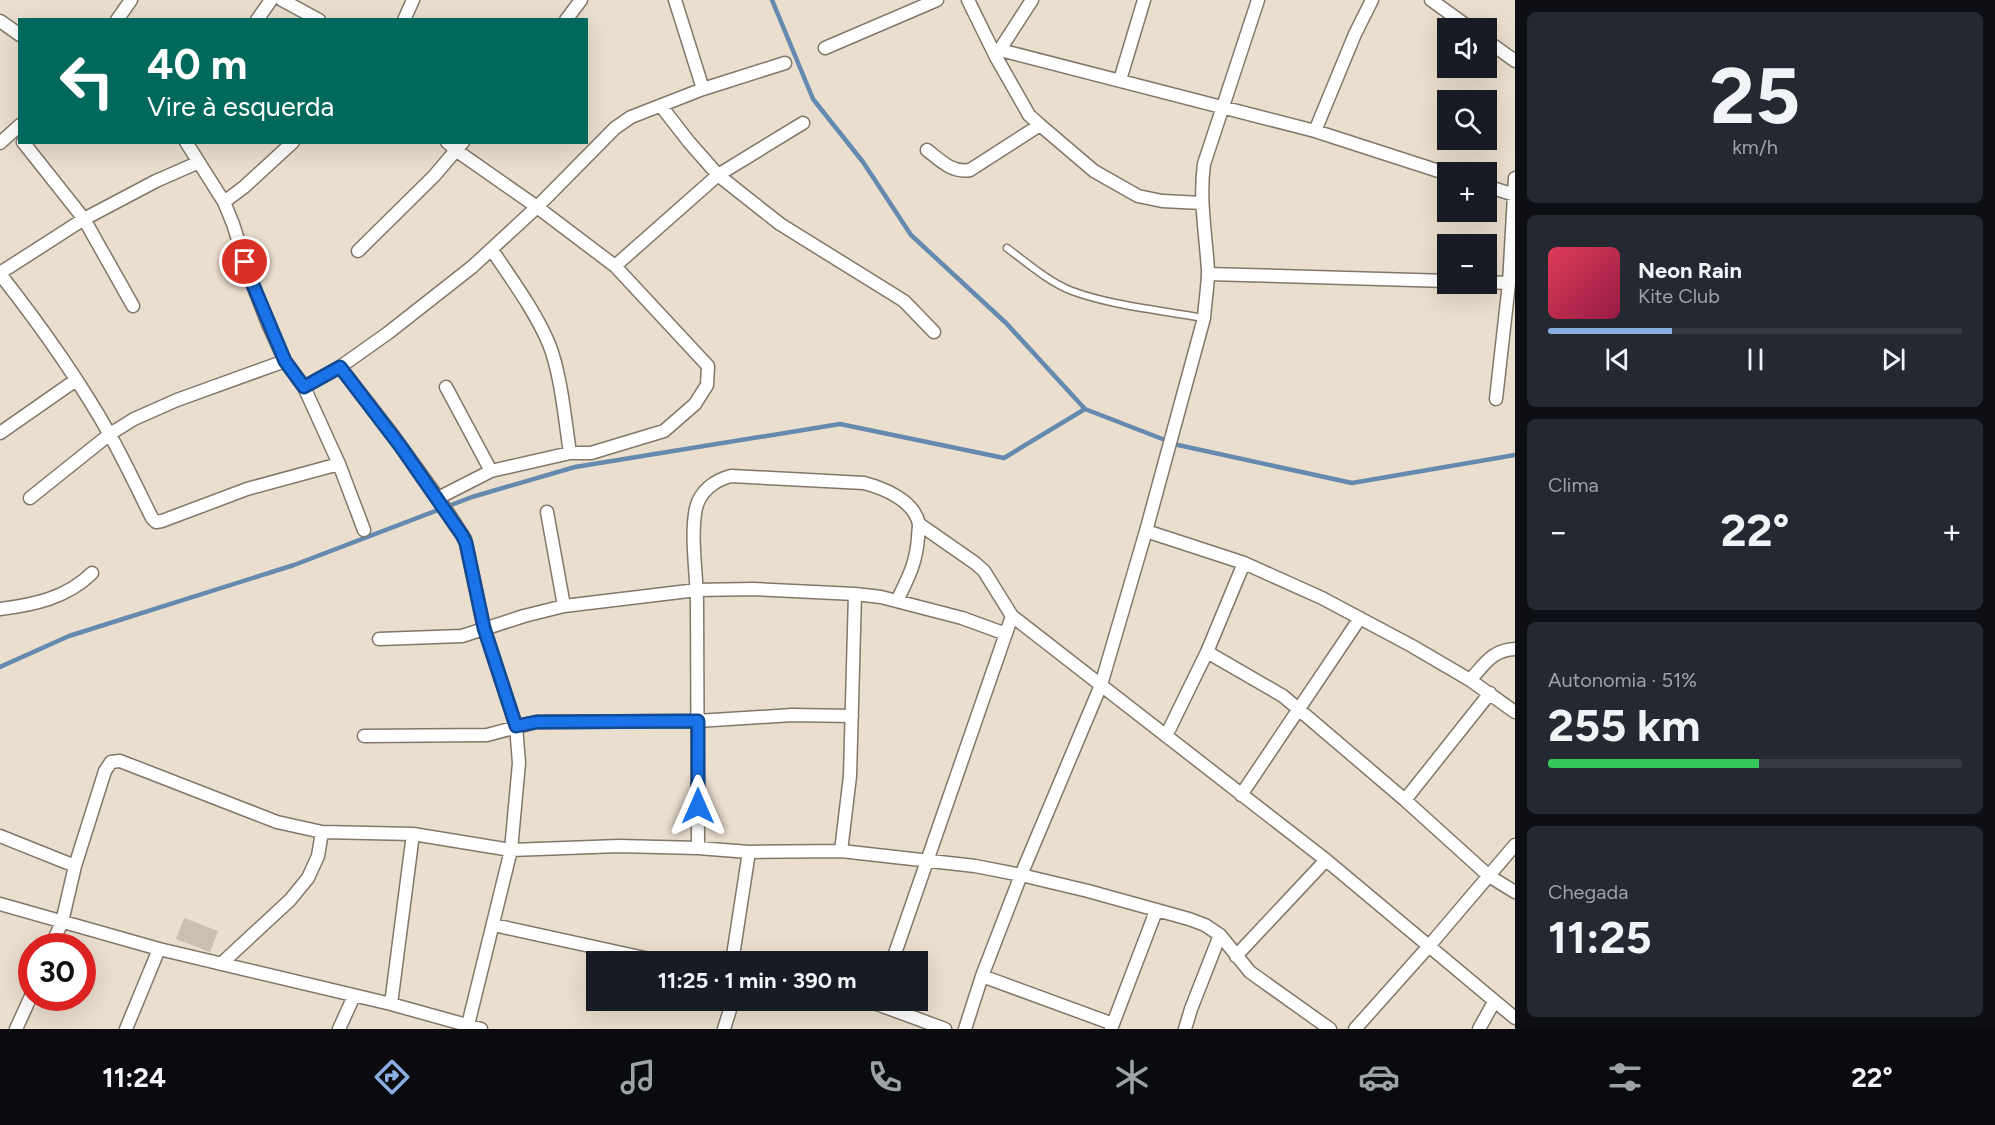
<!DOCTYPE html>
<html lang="pt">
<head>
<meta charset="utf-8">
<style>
  :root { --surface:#171b24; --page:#242831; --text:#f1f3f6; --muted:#9ea1a6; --line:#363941; --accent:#8aaedf }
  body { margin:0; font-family:Figtree,sans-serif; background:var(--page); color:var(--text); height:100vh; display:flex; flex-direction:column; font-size:22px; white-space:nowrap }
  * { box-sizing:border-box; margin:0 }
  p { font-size:20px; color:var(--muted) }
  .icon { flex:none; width:33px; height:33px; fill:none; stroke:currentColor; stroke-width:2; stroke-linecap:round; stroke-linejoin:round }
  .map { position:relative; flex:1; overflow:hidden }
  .panel { display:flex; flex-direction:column; gap:12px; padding:12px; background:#0d0f14; width:480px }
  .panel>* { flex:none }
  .hud { position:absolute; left:18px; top:18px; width:570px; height:126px; border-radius:0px; box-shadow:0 6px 24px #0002; background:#00695c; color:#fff; overflow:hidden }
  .fabs { position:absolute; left:1437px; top:18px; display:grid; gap:12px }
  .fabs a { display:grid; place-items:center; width:60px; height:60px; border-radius:0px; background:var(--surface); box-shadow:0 6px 24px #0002; font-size:30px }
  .speed { position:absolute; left:18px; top:933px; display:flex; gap:12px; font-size:30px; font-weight:700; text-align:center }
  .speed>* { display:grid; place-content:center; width:78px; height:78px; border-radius:50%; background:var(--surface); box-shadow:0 6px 24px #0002; line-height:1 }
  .speed .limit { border:9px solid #d22; background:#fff; color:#111 }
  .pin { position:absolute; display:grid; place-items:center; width:51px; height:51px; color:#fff; margin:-26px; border:3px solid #fff; border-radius:50%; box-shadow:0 2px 6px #0007 }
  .me { position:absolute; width:66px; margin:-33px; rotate:0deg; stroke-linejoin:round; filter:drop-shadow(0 0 4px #0008) }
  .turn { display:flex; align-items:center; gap:21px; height:126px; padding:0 30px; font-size:27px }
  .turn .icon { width:78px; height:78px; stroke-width:2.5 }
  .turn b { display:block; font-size:42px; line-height:51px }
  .big { font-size:45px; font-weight:700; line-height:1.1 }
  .panel .card { flex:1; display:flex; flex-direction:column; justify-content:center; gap:9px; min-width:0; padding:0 21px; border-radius:9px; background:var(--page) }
  .panel .dial { align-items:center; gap:0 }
  .dial b { font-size:78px; line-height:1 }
  .song { display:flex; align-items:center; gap:18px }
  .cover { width:72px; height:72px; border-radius:9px; background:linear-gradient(135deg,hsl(350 70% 55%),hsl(340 70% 35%)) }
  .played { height:6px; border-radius:3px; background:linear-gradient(90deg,var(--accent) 30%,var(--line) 30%) }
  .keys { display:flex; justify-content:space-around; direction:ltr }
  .heat { display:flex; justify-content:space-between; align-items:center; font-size:33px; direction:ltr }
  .charge { height:9px; border-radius:4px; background:linear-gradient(90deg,#34c759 51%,var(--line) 0) }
  .trip { position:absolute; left:586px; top:951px; width:342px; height:60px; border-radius:0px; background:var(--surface); box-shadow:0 6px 24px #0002; font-weight:700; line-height:60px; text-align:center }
  .menu { display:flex; height:96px; justify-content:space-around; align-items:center; background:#090b0e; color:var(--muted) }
  .menu .icon { width:42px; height:42px }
  .menu .active { color:var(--accent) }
  .menu b { font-size:27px; color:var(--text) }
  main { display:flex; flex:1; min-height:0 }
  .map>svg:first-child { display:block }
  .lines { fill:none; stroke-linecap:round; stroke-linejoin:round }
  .stream { stroke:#648aaf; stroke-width:4.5 }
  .building { fill:#cbbfaf }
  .service-casing { stroke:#827768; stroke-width:9 }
  .minor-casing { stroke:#827768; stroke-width:15 }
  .service { stroke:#fff; stroke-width:6 }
  .minor { stroke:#fff; stroke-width:12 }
  .route-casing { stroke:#114b97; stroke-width:15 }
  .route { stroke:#1a73e8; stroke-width:10 }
</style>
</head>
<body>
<main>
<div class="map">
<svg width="1515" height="1029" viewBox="0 0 1515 1029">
  <rect width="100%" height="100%" fill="#eadece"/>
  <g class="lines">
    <path class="stream" d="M772,0L813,99L863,162L911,235L1006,323L1085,409
      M0,667L69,636L294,565L472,497L575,467L840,424L1004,458L1085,409L1178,445L1352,483L1515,455"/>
  </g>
  <path class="building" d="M184,918L218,931L210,952L176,939Z"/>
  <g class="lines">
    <g class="service-casing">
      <path id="service" d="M1007,248C1027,263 1049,282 1072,291C1113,306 1161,310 1203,318"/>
    </g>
    <g class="minor-casing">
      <path id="minor" d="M282,0L319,20
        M675,0L703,89
        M968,0L996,57L1029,115L1040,125L1094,171L1138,196L1162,201L1202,203
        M1431,0L1470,28
        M117,20L131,0
        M257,20L271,0
        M404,20L413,0
        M566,20L581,0
        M0,21L20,35
        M1486,40L1515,61
        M825,48L937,0
        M1000,50L1315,131L1448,174
        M997,54L1032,0
        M1120,80L1144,0
        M661,106L689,142L718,175L780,224L904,301L934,332
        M1315,131L1355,34L1372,0
        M23,142L84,219L133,306
        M186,142L224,202L233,224L251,280L268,324L285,361L304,387L339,464L364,530
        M0,143L20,125
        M927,150C941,161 952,173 970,170L1040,125
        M1486,186L1515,195
        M224,202L244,187L293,142
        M492,250C512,280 535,311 549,344C561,374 565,420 570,453
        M358,251L434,176L463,142
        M615,266L718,175L803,123
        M0,273L84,219L156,181L197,163
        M0,274C40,325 78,378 110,435C125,462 138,490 152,518L156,522L162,521L247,489L339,464
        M1208,274L1448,281
        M1486,282L1509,283
        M340,367L389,430L441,502L465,539L484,628L516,726L519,763L511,850L468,1025
        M304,387L340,367L388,333L472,267L537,207L615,128L631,117L703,89L785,63
        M446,387L491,471
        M1496,399L1509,283L1515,178
        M0,433L76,380
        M30,498L110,434L134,419L177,400L285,361
        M438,498L491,471L570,453H591L664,431L695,404L707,385L708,366L615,266L537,207L457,151L447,142
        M547,512L564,606
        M919,524L975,563L984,571L1012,616L1326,860L1515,1018
        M1146,531L1244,563L1322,598L1412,646L1470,680L1515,712
        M0,609C33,605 67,598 92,573
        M379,639L462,636L524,616L564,606L697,590L754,589L855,594L881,597L962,618L1006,634
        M1207,652L1283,696L1405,800L1489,876L1515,892
        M1470,680C1485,664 1492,650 1515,649
        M364,736L487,735L536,722L697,721L792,715L852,716
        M1166,736L1207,652L1244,563
        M1241,795L1360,618
        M1405,800L1490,693
        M0,836L75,866
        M698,848C698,767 697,686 697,604C697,574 690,537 696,508C700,491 715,480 731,476L864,483C883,488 914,500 919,524C919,528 918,534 918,538C916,564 908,578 897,601
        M841,851L850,776L855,594
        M0,904L159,949L391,1004L481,1029
        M494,925L663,962
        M51,946L62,922L75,866L105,771L111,762L120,761L277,822L322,832L413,834L511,850L619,846L698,848L749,852L841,851L975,866L1021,875L1088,891L1189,919L1205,925L1220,935L1250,972L1330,1029
        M1236,956L1326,860
        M732,962L749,852
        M892,962L1012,616
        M221,964L290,900L308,878L318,856L322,832
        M982,976L1113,1024
        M861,1000L877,1004L945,1029
        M391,1004L413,834
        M16,1029L32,994
        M126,1029L159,949
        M339,1029L354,996
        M724,1029L733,1000
        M965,1029L982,976L1021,875L1101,685L1146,531L1204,318C1205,303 1208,286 1208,271C1206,235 1199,200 1204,164L1258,0
        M1111,1029L1156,911
        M1185,1029L1191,1009L1220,935
        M1355,1029L1429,946L1515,845
        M1479,1029L1494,1002"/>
    </g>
    <use href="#service" class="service"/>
    <use href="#minor" class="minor"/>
  </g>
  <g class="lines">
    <g class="route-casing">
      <path id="route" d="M245,262L251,280L285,361L304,387L340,367L401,447L462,535L466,543L484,628L516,726L537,722L698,721V806"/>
    </g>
    <use href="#route" class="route"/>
  </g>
</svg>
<div class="fabs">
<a><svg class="icon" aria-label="sound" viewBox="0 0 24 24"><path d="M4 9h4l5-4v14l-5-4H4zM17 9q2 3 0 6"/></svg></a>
<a><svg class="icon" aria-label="search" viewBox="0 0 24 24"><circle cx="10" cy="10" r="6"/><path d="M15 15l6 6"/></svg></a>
<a>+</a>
<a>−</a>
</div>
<div class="speed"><div class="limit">30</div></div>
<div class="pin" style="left:245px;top:262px;background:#d93025"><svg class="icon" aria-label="arrive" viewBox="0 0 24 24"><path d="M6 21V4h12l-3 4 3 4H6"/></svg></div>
<svg class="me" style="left:698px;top:806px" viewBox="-20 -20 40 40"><path d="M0-17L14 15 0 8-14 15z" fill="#1a73e8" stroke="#fff" stroke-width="4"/></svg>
<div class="trip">11:25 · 1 min · 390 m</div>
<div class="hud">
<div class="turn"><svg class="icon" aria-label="left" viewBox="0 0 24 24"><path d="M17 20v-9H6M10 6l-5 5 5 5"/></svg><div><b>40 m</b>Vire à esquerda</div></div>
</div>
</div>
<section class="panel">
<div class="card dial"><b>25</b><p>km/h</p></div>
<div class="card">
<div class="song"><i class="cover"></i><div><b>Neon Rain</b><p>Kite Club</p></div></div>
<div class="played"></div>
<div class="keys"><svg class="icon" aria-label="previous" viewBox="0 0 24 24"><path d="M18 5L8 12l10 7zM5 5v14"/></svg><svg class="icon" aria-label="pause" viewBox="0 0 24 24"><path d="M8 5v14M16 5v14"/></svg><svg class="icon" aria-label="next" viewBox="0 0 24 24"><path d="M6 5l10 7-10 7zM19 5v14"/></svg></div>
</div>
<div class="card"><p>Clima</p>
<div class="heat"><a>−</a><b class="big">22°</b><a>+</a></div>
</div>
<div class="card"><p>Autonomia · 51%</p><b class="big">255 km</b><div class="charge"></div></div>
<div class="card"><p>Chegada</p><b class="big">11:25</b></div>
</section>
</main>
<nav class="menu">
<b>11:24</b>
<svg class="icon active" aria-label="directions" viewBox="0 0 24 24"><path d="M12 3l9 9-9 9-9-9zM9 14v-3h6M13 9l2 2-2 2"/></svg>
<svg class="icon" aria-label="music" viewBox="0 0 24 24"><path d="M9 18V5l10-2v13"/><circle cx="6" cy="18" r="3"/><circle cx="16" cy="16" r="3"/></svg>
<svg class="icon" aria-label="phone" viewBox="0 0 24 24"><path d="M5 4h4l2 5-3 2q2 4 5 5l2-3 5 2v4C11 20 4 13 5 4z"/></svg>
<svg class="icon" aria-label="climate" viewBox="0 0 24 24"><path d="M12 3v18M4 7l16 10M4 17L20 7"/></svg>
<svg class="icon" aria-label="car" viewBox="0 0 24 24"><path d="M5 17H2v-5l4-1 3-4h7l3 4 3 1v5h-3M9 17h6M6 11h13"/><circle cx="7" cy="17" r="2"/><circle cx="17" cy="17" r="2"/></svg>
<svg class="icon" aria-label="filters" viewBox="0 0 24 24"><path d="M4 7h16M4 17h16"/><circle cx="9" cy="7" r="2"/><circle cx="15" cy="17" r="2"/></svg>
<b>22°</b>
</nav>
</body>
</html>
